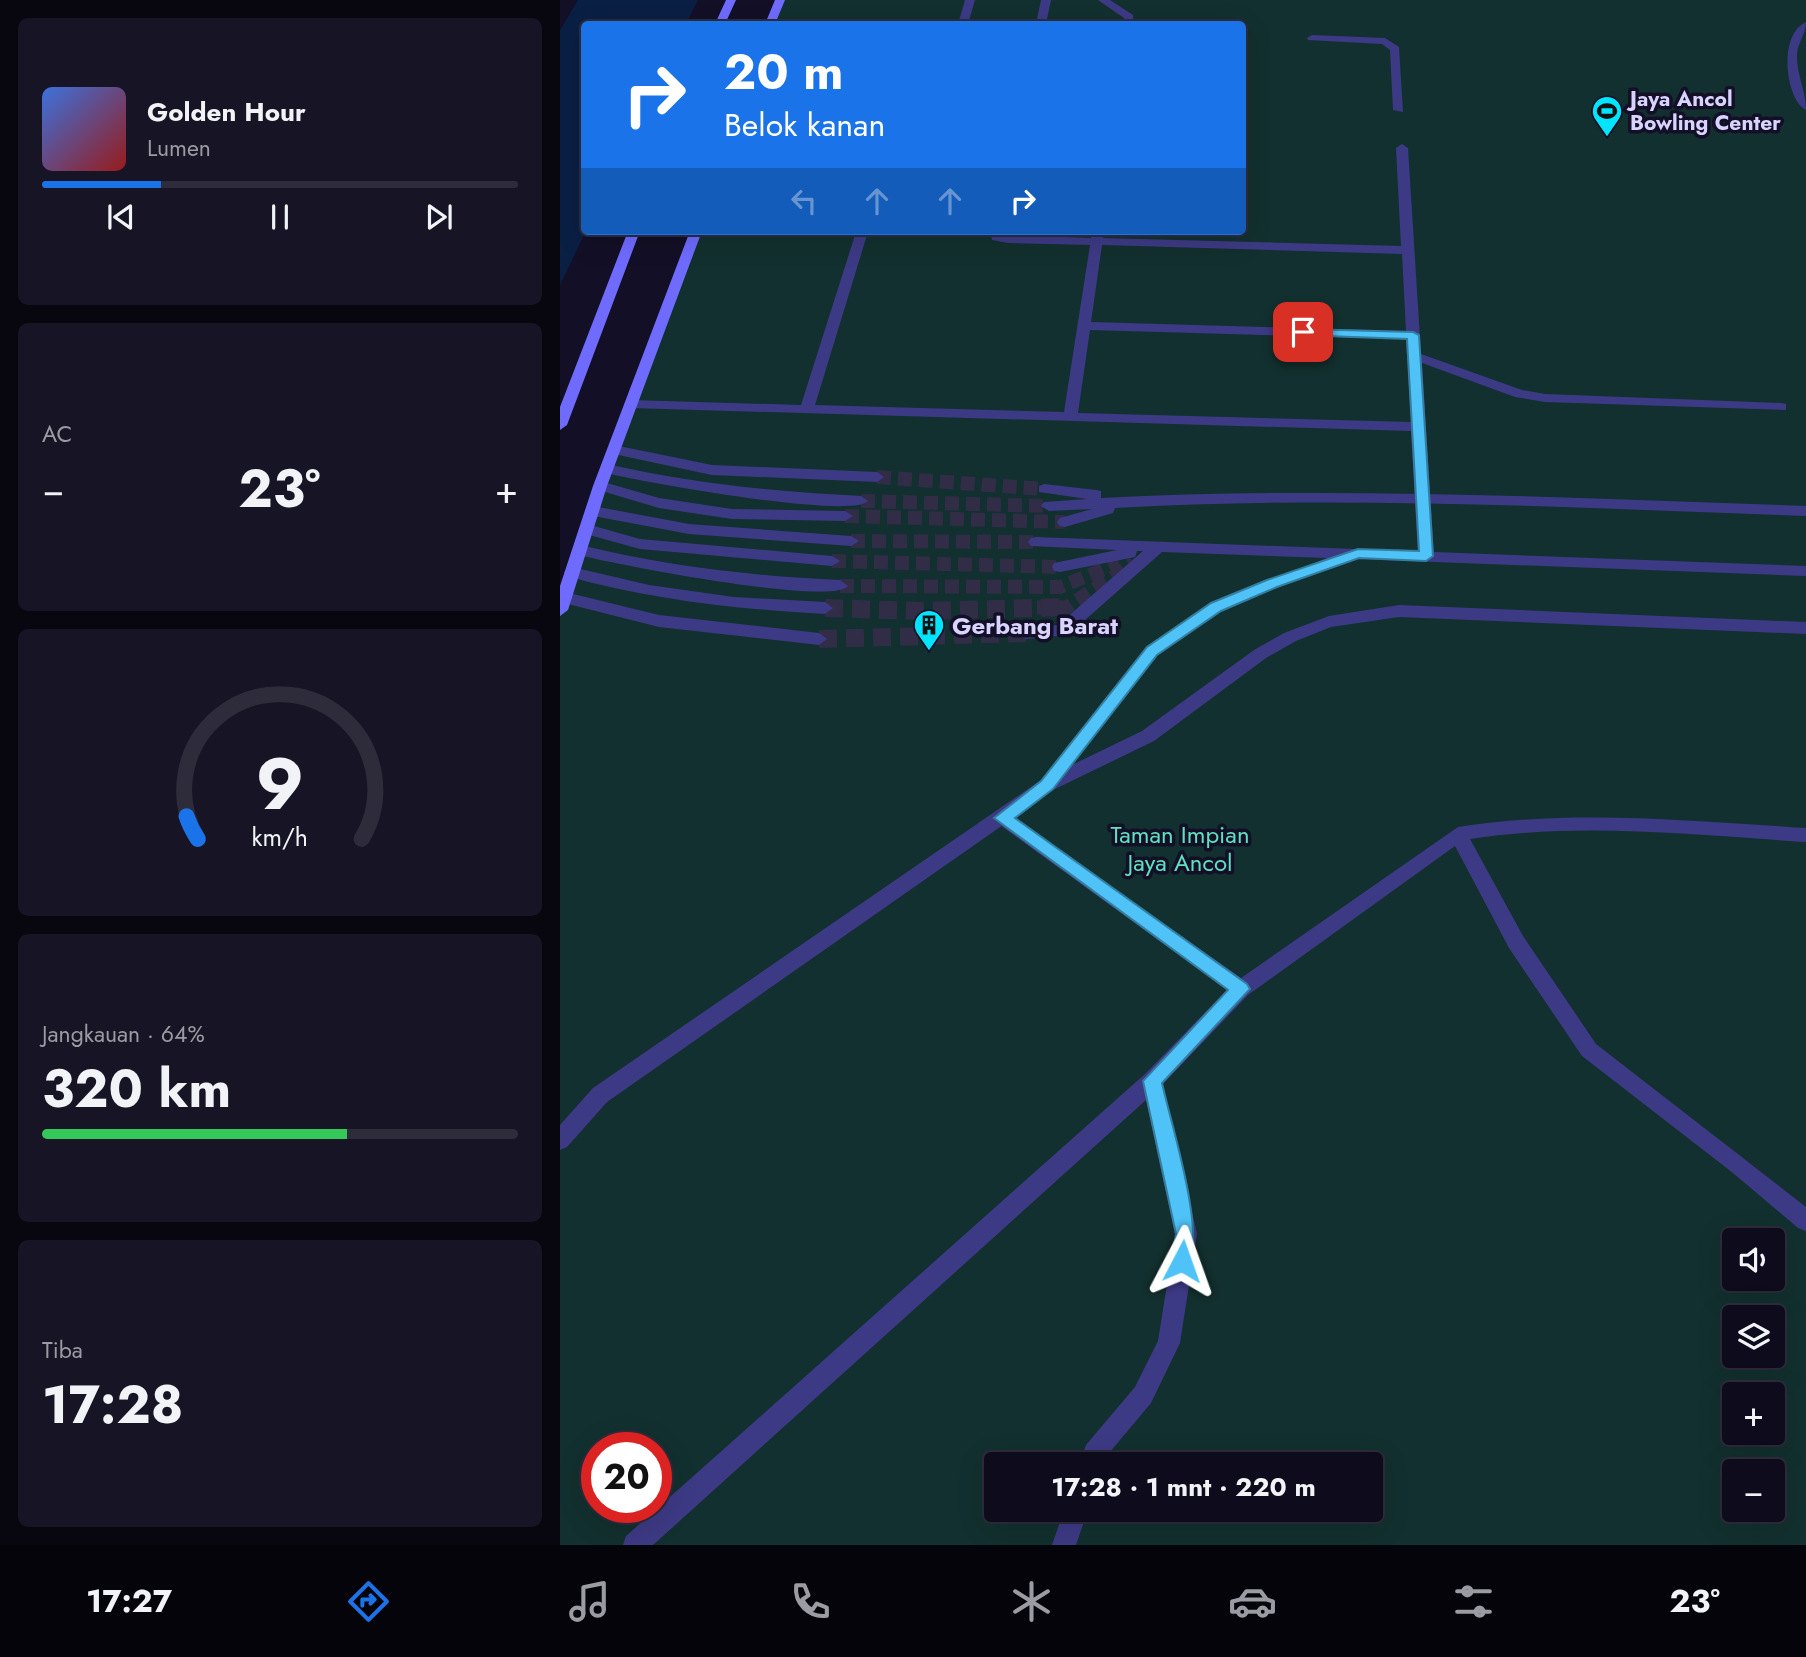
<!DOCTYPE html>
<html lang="id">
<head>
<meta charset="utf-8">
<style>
  :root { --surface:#0e0b1c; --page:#171425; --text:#f1f3f6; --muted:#9b9ba3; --line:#2e2b3b; --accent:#1a73e8 }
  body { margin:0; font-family:Jost,sans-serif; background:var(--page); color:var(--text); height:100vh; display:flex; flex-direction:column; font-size:26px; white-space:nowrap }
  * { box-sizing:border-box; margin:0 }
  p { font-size:23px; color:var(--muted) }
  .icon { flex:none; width:38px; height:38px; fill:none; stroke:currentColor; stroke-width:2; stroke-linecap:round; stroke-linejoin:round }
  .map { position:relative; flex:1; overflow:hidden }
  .side { display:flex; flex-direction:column; gap:18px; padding:18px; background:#08060f; width:560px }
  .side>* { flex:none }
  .banner { position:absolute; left:21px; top:21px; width:665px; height:214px; border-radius:7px; box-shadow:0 7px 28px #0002,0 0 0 2px var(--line); background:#1a73e8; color:#fff; overflow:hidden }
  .fabs { position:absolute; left:1162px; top:1228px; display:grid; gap:14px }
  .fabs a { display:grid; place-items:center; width:63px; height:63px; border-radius:7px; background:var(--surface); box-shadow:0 7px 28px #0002,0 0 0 2px var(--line); font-size:35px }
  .speed { position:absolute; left:21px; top:1432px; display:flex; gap:14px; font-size:35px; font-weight:700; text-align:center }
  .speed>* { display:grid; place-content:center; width:91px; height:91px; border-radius:50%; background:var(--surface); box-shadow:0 7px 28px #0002,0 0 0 2px var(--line); line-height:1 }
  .speed .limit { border:10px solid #d22; background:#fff; color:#111 }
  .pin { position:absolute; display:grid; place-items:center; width:60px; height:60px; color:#fff; margin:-30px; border-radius:14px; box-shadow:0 4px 10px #0006 }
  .me { position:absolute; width:77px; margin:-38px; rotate:4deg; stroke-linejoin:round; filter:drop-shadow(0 0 5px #0008) }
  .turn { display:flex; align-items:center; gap:24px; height:147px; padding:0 28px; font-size:32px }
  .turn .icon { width:91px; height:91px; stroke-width:2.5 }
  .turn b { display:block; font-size:49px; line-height:60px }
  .lanes { display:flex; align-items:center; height:66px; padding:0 28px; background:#0003; justify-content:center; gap:35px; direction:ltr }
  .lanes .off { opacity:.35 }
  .big { font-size:52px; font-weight:700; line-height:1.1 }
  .side .widget { flex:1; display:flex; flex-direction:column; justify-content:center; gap:10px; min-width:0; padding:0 24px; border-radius:10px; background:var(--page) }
  .side .dial { align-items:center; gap:0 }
  .dial svg { height:182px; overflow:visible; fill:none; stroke:var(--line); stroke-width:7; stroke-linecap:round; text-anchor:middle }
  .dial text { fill:var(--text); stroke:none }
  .song { display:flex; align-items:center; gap:21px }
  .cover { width:84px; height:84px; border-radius:10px; background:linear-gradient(135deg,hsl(220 70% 55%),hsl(0 70% 35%)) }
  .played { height:7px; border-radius:4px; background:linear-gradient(90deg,var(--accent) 25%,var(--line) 25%) }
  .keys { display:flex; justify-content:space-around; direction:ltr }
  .heat { display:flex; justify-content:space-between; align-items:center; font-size:38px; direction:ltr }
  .charge { height:10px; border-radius:5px; background:linear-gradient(90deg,#34c759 64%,var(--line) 0) }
  .trip { position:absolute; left:424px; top:1452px; width:399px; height:70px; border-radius:7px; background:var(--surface); box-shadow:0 7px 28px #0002,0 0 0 2px var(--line); font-weight:700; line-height:70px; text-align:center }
  .menu { display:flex; height:112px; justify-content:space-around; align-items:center; background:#06040b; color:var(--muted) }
  .menu .icon { width:49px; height:49px }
  .menu .current { color:var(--accent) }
  .menu b { font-size:32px; color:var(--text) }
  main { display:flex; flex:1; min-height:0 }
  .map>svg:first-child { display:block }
  .green { fill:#12302f; fill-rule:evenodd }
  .water { fill:#0a1f44 }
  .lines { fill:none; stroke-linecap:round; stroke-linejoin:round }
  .minor-tunnel-far1 { stroke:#312d47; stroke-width:14; stroke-dasharray:14 7; stroke-linecap:butt }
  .minor-tunnel { stroke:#312d47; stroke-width:18; stroke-dasharray:18 9; stroke-linecap:butt }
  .service { fill:#3d3a85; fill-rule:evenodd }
  .minor { fill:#3d3a85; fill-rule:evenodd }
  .secondary { fill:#6f6bff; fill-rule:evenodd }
  .route { fill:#4fc3f7; stroke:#337fa1; stroke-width:2 }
  .labels { text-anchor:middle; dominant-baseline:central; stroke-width:7; stroke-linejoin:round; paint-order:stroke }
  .far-poi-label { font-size:21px; font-weight:bold; fill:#d9d4ff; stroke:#130f26; text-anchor:start }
  .poi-label { font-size:24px; font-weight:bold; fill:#d9d4ff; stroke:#130f26; text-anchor:start }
  .park-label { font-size:24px; fill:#5fe0c0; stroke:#130f26 }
</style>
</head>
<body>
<main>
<section class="side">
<div class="widget">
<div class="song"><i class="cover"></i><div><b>Golden Hour</b><p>Lumen</p></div></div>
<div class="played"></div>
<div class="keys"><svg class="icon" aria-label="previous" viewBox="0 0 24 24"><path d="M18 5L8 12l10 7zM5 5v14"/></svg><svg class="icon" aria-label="pause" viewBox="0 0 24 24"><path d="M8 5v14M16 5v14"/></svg><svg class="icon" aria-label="next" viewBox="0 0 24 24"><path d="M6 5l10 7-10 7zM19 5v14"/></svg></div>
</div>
<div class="widget"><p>AC</p>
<div class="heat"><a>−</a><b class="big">23°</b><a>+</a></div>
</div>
<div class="widget dial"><svg viewBox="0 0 100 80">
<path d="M14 69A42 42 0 1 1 86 69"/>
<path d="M14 69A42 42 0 0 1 9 59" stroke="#1a73e8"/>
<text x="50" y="56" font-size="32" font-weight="700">9</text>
<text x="50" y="72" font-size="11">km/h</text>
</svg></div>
<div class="widget"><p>Jangkauan · 64%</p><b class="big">320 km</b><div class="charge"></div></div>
<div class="widget"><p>Tiba</p><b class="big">17:28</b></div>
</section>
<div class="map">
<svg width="1246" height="1545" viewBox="0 0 1246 1545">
  <rect width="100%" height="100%" fill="#130f26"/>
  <path class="green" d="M220,0H1246V1545H0V610L136,231H682V24H210ZM1174,1241H1213V1279H1174ZM1174,1318H1213V1356H1174ZM1174,1395H1213V1433H1174ZM37,1447H96V1507H37ZM436,1465H810V1510H436ZM1174,1472H1213V1510H1174Z"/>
  <path class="water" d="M18,0H138L126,24H24L26,231L0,285V30Z"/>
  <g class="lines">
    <path class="minor-tunnel-far1" d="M317,477L484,489
      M301,501L489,506
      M285,516L505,522
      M291,541L476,542
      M272,561L500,567
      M280,586L500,587L559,563
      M265,608H278
      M456,608L507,607L574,563"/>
    <path class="minor-tunnel" d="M265,608L360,611L508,607
      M259,639L466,633"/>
    <path class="service" d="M405,0H415L408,24H398Z
      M481,0H491L486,24H476Z
      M538,0H550L573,15L574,24H564V18Z
      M1246,22C1246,34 1238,42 1237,54C1236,73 1246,91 1246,110C1226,101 1217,35 1246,22Z
      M752,35L825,38L839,47L843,112L833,110L830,50L822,44L748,40L747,38Z
      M842,144L848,148L861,354L962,390L985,394L1221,403L1226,404V410L985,402L955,397L862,363L874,556L866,561L858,556L851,431L71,408L64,404L71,400L241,405L295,235L301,231L307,235L255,405L504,412L530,245L448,243L432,240L430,231H442V234L448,235L531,238L532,231H544L543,238L841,246L836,148ZM542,245L842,254L846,331L531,322ZM530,330L846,339L851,422L518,413Z
      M839,605L1246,622V634L839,617L771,627L736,641L706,658L594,741L493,790H481L478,785L481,780L582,731L694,650L724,633L769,616Z
      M443,811L681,978L898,827C1014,809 1129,821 1246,828V842C1134,835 1022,822 910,839L963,936L1036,1044L1246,1207V1231L1238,1228L1173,1173L1022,1056L949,948L895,846L688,995L603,1084L637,1234L620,1343L591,1403L544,1459L543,1465H519L526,1445L575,1387L598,1341L615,1234L586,1100L93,1545H63L66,1536L585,1074L667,990L437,823L434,818L437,813Z
      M504,1510H528L516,1545H492Z"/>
    <path class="minor" d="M54,445L152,465L317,472L324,477L317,482L152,475L49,453V447Z
      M47,464C131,483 215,492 301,496L308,501C292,520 75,481 42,472V466Z
      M40,481L99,498L172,509L285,511L293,516L285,521L172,519L99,508L35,489V483Z
      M484,484L536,490L541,491V498C776,486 1011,498 1246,506V516C1016,508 785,495 555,508L553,513L505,527L500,526L497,522L500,518L532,509L489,511L481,506L484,502L527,499L479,492V486Z
      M33,506L129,524L291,536L299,541L291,546L129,534L28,515L25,511Z
      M27,524L80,539L272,556L280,561L272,566L80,549L22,533L19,529Z
      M476,537L1246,566V576L796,559L718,587L662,611L598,655L493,790L47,1102L7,1147L0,1150V1125L33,1088L481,780L586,647L650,603L767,558L602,552L508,635L466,639L460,637L458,633L460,629L498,625L583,551H577L575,557L500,572L494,571L492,567L494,563L557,550L471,546L468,542L471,538Z
      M20,545C106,566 192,576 280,580L288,586C272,607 48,563 15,554L12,550L15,546Z
      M12,567L89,585L174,597L265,602L273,608L265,614C177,609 92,600 6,576L4,572Z
      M5,592L99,615L259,633L267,639L259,645L99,627L0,602V594Z"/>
    <path class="secondary" d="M166,0H176L165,24H155Z
      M215,0H225L215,24H205Z
      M68,231H80L7,425L0,430V407Z
      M130,231H142L47,486L8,610L0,616V586L33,486Z"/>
  </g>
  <path class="route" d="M743,329L853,332L859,335L873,556L866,561L799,558L717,587L661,611L597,655L493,789L455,818L687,984L690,989L602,1083C612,1128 645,1229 629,1268L622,1271L615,1268L612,1261L616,1234L583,1081L668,990L434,818L481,781L587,647L651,603L707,580L798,549L859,551L847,339L739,335V330Z"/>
  <defs>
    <g id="stadium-pin" transform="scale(1.575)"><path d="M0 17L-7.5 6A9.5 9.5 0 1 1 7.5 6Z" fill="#00e5ff" stroke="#130f26"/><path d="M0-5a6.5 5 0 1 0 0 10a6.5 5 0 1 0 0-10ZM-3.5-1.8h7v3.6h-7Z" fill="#111"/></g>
    <g id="building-pin" transform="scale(1.575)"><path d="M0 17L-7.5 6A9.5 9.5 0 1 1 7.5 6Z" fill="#00e5ff" stroke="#130f26"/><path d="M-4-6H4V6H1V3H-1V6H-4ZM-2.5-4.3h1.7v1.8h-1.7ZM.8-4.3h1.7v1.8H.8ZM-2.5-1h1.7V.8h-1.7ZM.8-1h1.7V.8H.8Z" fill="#111"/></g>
  </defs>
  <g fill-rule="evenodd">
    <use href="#stadium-pin" x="1047" y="111"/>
    <use href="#building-pin" x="369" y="625"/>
  </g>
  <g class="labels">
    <g class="far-poi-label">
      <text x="1070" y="99">Jaya Ancol<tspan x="1070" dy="24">Bowling Center</tspan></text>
    </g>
    <g class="poi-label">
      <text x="392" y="625">Gerbang Barat</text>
    </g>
    <g class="park-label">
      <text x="620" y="834">Taman Impian<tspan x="620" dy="28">Jaya Ancol</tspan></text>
    </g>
  </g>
</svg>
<div class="fabs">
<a><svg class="icon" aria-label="sound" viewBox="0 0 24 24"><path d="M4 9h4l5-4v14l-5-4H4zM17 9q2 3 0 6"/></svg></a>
<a><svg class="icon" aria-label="layers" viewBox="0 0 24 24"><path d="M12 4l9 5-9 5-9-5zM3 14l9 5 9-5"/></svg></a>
<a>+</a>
<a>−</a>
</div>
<div class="speed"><div class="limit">20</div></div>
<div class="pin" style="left:743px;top:332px;background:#d93025"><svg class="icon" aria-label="arrive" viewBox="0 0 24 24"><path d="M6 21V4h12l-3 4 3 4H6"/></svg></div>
<svg class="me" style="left:622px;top:1261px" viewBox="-20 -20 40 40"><path d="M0-17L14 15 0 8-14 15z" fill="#4fc3f7" stroke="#fff" stroke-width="4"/></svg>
<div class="trip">17:28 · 1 mnt · 220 m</div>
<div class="banner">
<div class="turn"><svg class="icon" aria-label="right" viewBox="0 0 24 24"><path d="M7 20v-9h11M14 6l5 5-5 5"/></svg><div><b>20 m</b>Belok kanan</div></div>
<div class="lanes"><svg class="icon off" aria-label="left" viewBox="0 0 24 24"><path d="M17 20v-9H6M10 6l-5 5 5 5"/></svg><svg class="icon off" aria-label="ahead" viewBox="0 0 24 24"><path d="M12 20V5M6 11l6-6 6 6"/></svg><svg class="icon off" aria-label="ahead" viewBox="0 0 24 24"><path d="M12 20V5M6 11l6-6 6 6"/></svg><svg class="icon" aria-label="right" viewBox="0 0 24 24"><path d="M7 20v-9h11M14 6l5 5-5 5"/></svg></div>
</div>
</div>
</main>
<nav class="menu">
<b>17:27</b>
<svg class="icon current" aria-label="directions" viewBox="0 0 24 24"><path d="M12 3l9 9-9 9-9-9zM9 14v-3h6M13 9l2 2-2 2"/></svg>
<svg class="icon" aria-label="music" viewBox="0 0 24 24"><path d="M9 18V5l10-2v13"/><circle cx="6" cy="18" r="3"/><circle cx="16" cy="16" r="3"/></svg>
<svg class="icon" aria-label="phone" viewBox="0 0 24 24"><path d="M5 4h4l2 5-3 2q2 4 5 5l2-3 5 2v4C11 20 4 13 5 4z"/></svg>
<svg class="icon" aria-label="climate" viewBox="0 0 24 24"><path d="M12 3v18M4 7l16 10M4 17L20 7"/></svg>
<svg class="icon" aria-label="car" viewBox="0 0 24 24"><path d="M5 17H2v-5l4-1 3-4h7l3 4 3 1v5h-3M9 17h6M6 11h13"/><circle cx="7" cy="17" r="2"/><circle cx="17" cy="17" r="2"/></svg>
<svg class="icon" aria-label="filters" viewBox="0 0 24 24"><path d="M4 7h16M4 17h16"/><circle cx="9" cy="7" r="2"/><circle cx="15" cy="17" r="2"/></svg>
<b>23°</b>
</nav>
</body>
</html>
